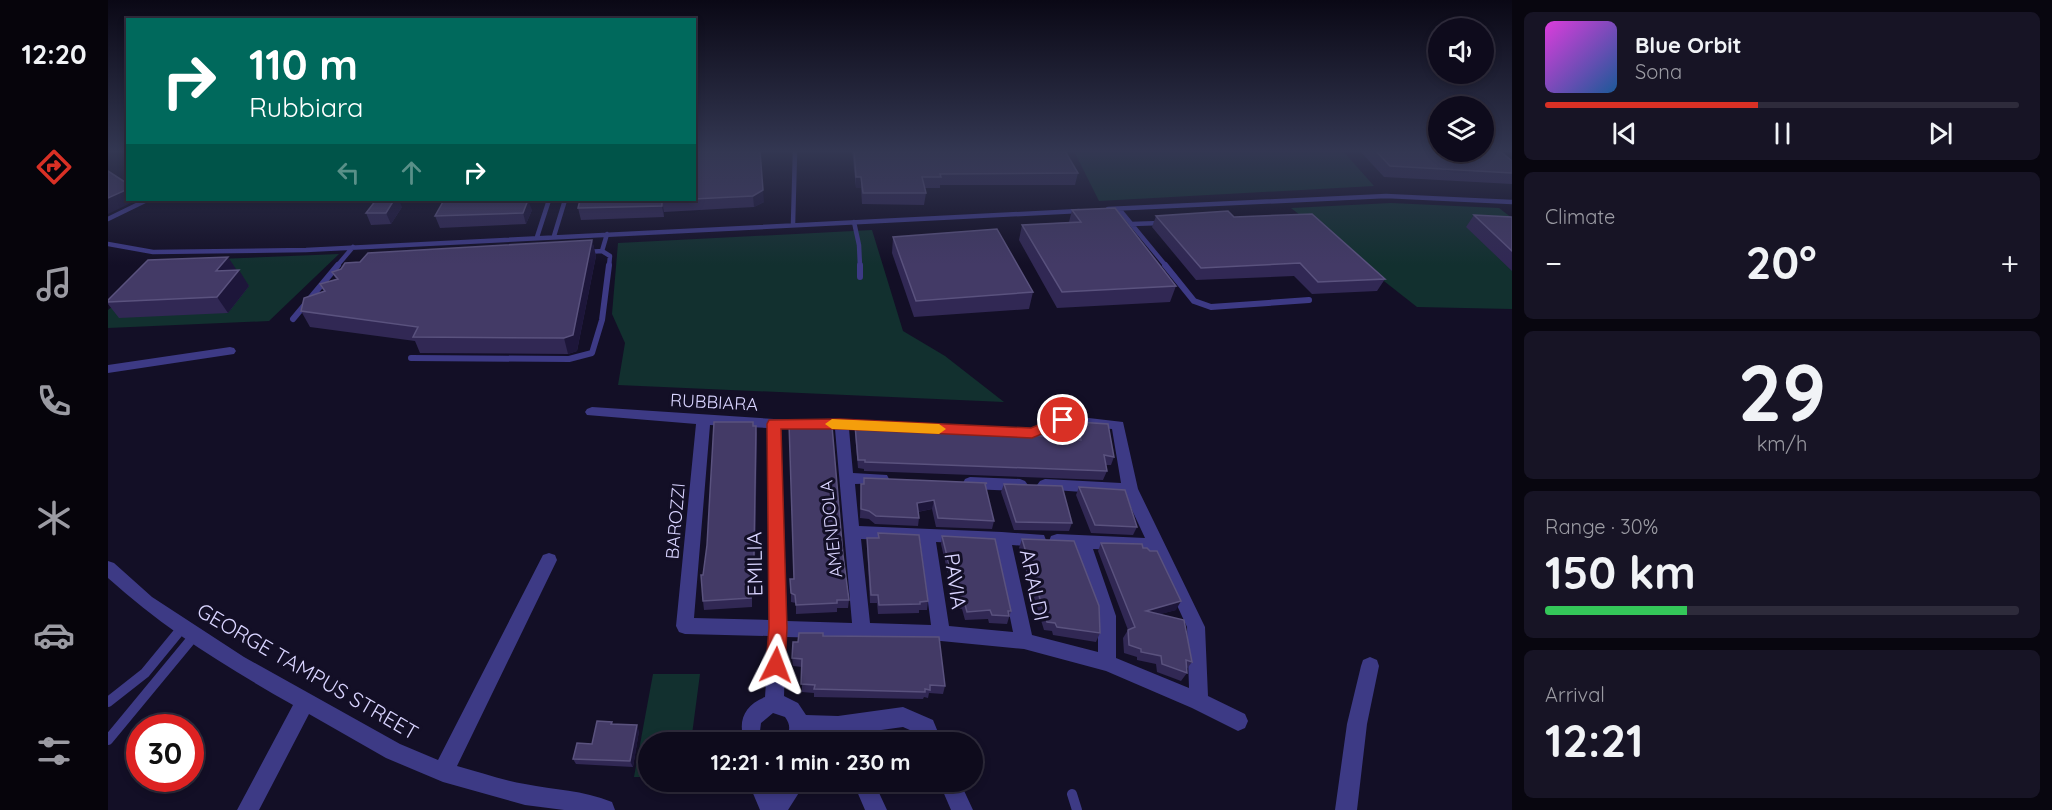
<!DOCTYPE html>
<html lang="en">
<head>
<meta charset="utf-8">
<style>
  :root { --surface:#0e0b1c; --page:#171425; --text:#f1f3f6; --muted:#9b9ba3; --line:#2e2b3b; --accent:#d93025 }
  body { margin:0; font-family:Quicksand,sans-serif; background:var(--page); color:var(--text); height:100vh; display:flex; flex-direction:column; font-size:22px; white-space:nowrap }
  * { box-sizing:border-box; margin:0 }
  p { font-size:20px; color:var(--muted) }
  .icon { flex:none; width:33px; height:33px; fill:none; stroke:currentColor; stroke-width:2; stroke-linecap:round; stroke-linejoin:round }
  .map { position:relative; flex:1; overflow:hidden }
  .drawer { display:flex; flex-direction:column; gap:12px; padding:12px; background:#08060f; width:540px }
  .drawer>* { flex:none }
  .top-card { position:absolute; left:18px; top:18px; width:570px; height:183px; border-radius:0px; box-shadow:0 3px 9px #0003,0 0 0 2px var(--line); background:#00695c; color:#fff; overflow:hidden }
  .tools { position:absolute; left:1320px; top:18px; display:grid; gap:12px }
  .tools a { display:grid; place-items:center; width:66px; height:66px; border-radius:50%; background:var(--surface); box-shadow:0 3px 9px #0003,0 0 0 2px var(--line); font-size:30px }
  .speed { position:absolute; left:18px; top:714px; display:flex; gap:12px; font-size:30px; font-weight:700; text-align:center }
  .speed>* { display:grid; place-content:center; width:78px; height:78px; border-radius:50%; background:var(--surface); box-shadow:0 3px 9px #0003,0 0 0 2px var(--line); line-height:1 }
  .speed .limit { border:9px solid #d22; background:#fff; color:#111 }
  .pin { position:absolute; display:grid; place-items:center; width:51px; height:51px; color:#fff; margin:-26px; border:3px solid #fff; border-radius:50%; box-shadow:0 2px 6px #0007 }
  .me { position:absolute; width:66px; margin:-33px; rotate:3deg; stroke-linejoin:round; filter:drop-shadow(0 0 4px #0008) }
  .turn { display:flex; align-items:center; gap:21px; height:126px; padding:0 24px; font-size:27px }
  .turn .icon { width:78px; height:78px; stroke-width:2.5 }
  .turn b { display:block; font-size:42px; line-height:51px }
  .lanes { display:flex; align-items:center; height:57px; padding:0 24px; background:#0003; justify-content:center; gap:30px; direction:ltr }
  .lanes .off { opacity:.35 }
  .big { font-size:45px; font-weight:800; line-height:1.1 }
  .drawer .widget { flex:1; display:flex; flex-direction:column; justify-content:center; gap:9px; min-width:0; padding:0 21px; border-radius:9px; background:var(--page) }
  .drawer .dial { align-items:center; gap:0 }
  .dial b { font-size:78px; line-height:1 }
  .song { display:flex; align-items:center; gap:18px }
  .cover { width:72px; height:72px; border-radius:9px; background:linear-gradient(135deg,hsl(300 70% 55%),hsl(210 70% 35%)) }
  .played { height:6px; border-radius:3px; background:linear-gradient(90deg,var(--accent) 45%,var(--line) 45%) }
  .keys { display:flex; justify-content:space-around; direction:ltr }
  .heat { display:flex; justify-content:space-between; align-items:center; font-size:33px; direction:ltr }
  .charge { height:9px; border-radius:4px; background:linear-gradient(90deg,#34c759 30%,var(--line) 0) }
  .trip { position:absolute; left:530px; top:732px; width:345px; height:60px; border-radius:30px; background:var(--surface); box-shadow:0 3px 9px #0003,0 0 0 2px var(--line); font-weight:800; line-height:60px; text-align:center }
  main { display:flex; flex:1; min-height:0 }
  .tab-bar { display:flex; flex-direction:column; width:108px; justify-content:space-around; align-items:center; background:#06040b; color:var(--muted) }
  .tab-bar .icon { width:42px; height:42px }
  .tab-bar .current { color:var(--accent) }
  .tab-bar b { font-size:27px; color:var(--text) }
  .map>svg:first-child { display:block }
  .green { fill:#12302f }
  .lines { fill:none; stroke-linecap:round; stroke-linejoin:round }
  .service-far2 { stroke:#3d3a85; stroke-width:4.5 }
  .service-far1 { stroke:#3d3a85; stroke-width:6 }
  .service { stroke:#3d3a85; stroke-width:10 }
  .minor { fill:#3d3a85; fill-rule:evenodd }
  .wall { fill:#312854 }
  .shaded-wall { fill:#1d163a }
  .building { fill:#433a66; stroke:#5a527e; stroke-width:1.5 }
  .route { fill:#d93025; stroke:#8d1f18; stroke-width:1.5 }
  .slow { fill:#f59e0b }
  .labels { text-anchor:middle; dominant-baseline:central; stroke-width:6; stroke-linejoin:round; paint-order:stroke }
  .street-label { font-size:18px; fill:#d9d4ff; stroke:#130f26 }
  .near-street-label { font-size:21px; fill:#d9d4ff; stroke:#130f26 }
</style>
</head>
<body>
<main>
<nav class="tab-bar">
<b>12:20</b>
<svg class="icon current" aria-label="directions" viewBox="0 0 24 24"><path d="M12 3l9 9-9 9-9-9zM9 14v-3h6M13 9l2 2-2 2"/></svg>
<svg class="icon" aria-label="music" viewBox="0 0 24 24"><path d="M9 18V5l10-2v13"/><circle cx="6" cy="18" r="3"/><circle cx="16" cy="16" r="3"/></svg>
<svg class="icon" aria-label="phone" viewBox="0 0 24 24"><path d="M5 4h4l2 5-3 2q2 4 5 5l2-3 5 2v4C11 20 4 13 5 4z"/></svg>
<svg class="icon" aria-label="climate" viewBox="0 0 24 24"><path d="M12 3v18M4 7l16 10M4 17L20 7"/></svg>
<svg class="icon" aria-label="car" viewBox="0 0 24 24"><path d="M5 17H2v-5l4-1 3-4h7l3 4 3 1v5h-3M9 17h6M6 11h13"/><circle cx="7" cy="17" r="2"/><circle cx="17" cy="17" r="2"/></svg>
<svg class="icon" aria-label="filters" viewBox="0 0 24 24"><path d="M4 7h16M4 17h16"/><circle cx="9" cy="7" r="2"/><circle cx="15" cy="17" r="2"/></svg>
</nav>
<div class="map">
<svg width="1404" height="810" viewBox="0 0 1404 810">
  <rect width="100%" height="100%" fill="#130f26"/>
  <path class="green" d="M966,151H1235L1266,186L991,201Z
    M1283,203L1391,208L1404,218V309L1309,307L1183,208Z
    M764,230L795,331L837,356L896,402L510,385L517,343L504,314L510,243Z
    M231,254L161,321L0,328V310L60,261Z
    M545,674H592L583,742H540V777H526Z"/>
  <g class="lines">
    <path class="service-far2" d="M1000,209L1278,196L1404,202
      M1011,209L1058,266
      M0,219L39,200
      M746,222L751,245L752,266
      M685,224L687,151
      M1023,224L1053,223
      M446,236L457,200
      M429,237L441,200
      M0,244L45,252L198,250L971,211
      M494,251L499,234
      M479,252L494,251L502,256L501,266
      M229,266L245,247"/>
    <path class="service-far1" d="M752,265V277
      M1057,265L1086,301L1103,307L1201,300
      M185,319L230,265
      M303,358L461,359L484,353L494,320L501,265"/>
    <path class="service" d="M0,702L37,673L74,628
      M0,740L86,636
      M964,794L969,810"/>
    <path class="minor" d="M122,347L126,348L128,351L126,354L0,373V365Z
      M484,407L666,419H733L923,428L955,415L1015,422L1030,489L1097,627L1100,696L1137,714L1140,721L1137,728L1130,731L1084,708L998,671L916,649L833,641L678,637L676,696L690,703L698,715L730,716L795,707L825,720L834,742H814L811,734L795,727L744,734L747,742H727L724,736L700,735L697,742H677C681,731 684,727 677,717L665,713L653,723L652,731L657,742H637C629,722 636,705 657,697L661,636L577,634L571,632L568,626L588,424L479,415L477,412L479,409ZM602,425L659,428L661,620L586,618ZM956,425L1004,429L1013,483L937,479L932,481L929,485L932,489L1017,495L1037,538L949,534L943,536L941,541L943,546L969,548L990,616V652L924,635L904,545L930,547L936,545L938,540L936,535L894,532L751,526L747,484L779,483L781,479L779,475L745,473L741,429L924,438ZM673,429H727L744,623L679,621ZM753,539L812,541L823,625L762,623ZM828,542L887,545L905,632L841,626ZM985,549L1044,551L1079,627L1081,688L1008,658V616Z
      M862,477L912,479L917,481L920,485L917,489L912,491L862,489L857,487L855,483L857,479Z
      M441,553L447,555L449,560L349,766C371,772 394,780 417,784C447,790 474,790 504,802L507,810H456L417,805L335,782L278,758L201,714L151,810H129L185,705C120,668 56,629 0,578V561L6,563L44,597L136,657L292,744L330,760L435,555Z
      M1262,657L1269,660L1271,666L1259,724L1249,810H1227L1239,724L1253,666L1255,660Z
      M645,782H665L666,794L672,787V782H692V791L680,810H652L644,791Z
      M745,782H766L779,810H757Z
      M831,782H852L865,810H843Z"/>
  </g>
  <path class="wall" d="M586,151L656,202L646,207L556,212V217L473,220L470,208L472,201L461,202V200H586Z
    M744,151H957L970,173L967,185H832V188H817L818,193L816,205L754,204L753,188H748Z
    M1252,151H1392L1404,161V184L1276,177Z
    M294,207L283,224L263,225L258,213Z
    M424,210L418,224L332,228L327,216Z
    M964,210L1068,286L1062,302L949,308L911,240L914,225L961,222Z
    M1366,215L1404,217V271L1358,227Z
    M1048,216L1126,217L1277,279L1269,291L1204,294L1186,276L1088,280L1044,227Z
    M785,237L925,292L921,309L806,317L784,253Z
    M484,240L488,256L469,351L460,354L312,353L307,341L202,327L193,311L216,292L212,284L228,279L224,272L252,262Z
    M129,270L141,286L120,313L11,318L0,304V300Z
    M970,422L1006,457L1003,465H998L999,471L995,480L756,471V469L750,468L747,434V425L969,439L967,430Z
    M645,426H648L649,434L647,564L649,597H644V607L596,610L595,601V575Z
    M753,484L878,488L886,521L884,529L828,527L824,509L810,512L811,518L810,526L767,524L761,519L752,518Z
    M896,484L964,523L961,531L906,530L893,492Z
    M971,487L1029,527L1025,535L983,533L968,495Z
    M770,533L820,601L819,610H811V613L770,614L769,603H762L759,547V538H770Z
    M834,536L903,611L899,624L881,623L880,619L857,620L854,609L848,608L833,544Z
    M914,539L992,633L988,642L945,635L944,631L936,630L911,548Z
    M993,543L1035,548L1068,610L1052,614L1084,662L1078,670L1079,673L1073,681L1049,672L1048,664L1029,660V657L1016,653L1015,638L1020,630L990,551Z
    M735,555L741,600L740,608H729V612L688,614V603L683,602V587L686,579Z
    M715,636L837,686L835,694L821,693L820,698L816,697L815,699L706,697V693L694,692V667L685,666L684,658L690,642Z
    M504,722L505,724L531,731L525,767L468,764L465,759L484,744Z"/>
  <path class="shaded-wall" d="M748,177H753V188H748Z
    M20,189V200H29L0,214V198Z
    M655,190L656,202L646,207L645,196Z
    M286,200H291L294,207L283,224L278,213Z
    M420,200L424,210L418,224L415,213Z
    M554,200L556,212V217L554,206Z
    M484,240L488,256L469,351L460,354L456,338Z
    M120,257L130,272L131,270L141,286L120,313L109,297L108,271Z
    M648,426L647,564L649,597L646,555Z
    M826,500L824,509L808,512L809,503Z
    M1073,601L1068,610L1033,619L1038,611Z
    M529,725L531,731L525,767L522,761Z"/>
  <path class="building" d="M586,151H652L655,190L645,196L586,199Z
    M746,151H957L970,173L832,174L833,177H814L818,193H755L753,177H748Z
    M1268,151H1392L1404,161V173L1282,166Z
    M0,171L20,184V189L0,198Z
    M268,200H286L278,213H258Z
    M336,200H420L415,213L327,216Z
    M472,200H570H554V206L470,208Z
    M1007,208L1068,286L954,292L914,225L973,222L964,210Z
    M1120,211L1126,217L1204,214L1277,279L1210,282L1192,263L1093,268L1048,216Z
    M1366,215L1404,217V251Z
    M889,229L925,292L808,301L785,237Z
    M484,240L465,335L456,338L305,337L310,327L193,311L196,298L217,291L212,284L230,279L224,272L233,269L237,263L252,262L260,253Z
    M120,257L108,271L131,270L109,297L0,302V300L40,260Z
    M606,422H645V426H648L646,555L648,588H643V598L595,601L593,575H595L599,545Z
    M970,422L1000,424L1006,457L996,455L999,471L757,462V460H750L747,425L906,433L973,440Z
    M681,423H721V426H724L735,555L741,600H729V603L688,605L687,595L683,593L682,579H686Z
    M756,478L879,483L877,484L886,521L830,518L826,500L809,503L811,518L768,516L761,511L753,509V484H756Z
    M896,484L954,486L964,523L908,522Z
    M971,487L1017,490L1029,527L987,525Z
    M770,533L811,535L820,601L812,602V604L771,605L770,595H763L759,538H771Z
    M834,536L887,539L903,611H900L901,616L884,615L882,610L859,612L856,601L850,600Z
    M914,539L966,541L991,606L992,633L949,627L947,623L939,622Z
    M993,543L1034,544L1035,548H1039L1042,551H1049L1073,601L1038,611L1076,620L1084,662L1078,660L1079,673L1054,664L1053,656L1033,652V649L1021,645L1020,630L1027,627Z
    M691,633H715V636L831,637L837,686L822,685V690L817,689V692L706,689L707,685L693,684L694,659L684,658L685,642H690Z
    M489,721L504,722L503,724L529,725L522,761L465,759L469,743L484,744Z"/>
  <linearGradient id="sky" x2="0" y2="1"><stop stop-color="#0a0815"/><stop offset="0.57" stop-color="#333752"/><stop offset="1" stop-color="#333752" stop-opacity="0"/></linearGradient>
  <rect width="1404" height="265" fill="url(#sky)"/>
  <path class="route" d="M955,415L960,416L962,420L960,423L924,438L732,429H673L679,628L677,665L674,672L668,674L661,672L658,665L661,628L659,424L661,420L732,419L923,428Z"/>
  <path class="slow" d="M724,419L831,424L838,429L831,434L724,429L717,424Z"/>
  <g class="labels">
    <g class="street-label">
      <text transform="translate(606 402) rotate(3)">RUBBIARA</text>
      <text transform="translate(567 521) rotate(-85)">BAROZZI</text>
      <text transform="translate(723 529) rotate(-96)">AMENDOLA</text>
    </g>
    <g class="near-street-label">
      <text transform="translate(646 564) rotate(-91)">EMILIA</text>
      <text transform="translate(848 581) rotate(82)">PAVIA</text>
      <text transform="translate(927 585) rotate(78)">ARALDI</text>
      <text transform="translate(200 671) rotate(30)">GEORGE TAMPUS STREET</text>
    </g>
  </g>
</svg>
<div class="tools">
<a><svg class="icon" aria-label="sound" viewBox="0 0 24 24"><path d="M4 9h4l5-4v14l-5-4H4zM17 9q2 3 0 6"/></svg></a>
<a><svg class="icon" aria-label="layers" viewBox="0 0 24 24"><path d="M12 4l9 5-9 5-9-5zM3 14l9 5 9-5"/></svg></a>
</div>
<div class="speed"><div class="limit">30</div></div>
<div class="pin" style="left:955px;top:420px;background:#d93025"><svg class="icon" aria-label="arrive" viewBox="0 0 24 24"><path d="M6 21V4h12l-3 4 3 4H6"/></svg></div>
<svg class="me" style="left:668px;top:665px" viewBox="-20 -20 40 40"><path d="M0-17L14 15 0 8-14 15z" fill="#d93025" stroke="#fff" stroke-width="4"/></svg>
<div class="trip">12:21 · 1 min · 230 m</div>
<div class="top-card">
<div class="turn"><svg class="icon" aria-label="right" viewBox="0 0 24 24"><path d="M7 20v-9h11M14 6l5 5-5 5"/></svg><div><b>110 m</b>Rubbiara</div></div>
<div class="lanes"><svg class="icon off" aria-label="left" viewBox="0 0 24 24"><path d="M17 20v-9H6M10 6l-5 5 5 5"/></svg><svg class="icon off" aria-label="ahead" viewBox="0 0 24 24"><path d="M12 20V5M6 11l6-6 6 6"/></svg><svg class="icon" aria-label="right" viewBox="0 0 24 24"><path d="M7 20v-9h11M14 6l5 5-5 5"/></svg></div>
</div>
</div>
<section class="drawer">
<div class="widget">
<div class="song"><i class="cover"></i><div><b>Blue Orbit</b><p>Sona</p></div></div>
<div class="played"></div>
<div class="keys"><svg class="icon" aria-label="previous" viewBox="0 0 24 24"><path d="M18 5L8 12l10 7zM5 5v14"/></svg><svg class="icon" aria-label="pause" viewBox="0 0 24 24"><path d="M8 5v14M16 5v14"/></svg><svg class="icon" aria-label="next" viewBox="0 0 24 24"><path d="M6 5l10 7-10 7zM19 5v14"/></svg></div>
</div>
<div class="widget"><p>Climate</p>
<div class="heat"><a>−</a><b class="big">20°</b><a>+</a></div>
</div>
<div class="widget dial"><b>29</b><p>km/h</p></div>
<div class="widget"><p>Range · 30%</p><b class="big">150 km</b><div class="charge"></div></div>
<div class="widget"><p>Arrival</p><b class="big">12:21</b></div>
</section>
</main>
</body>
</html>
